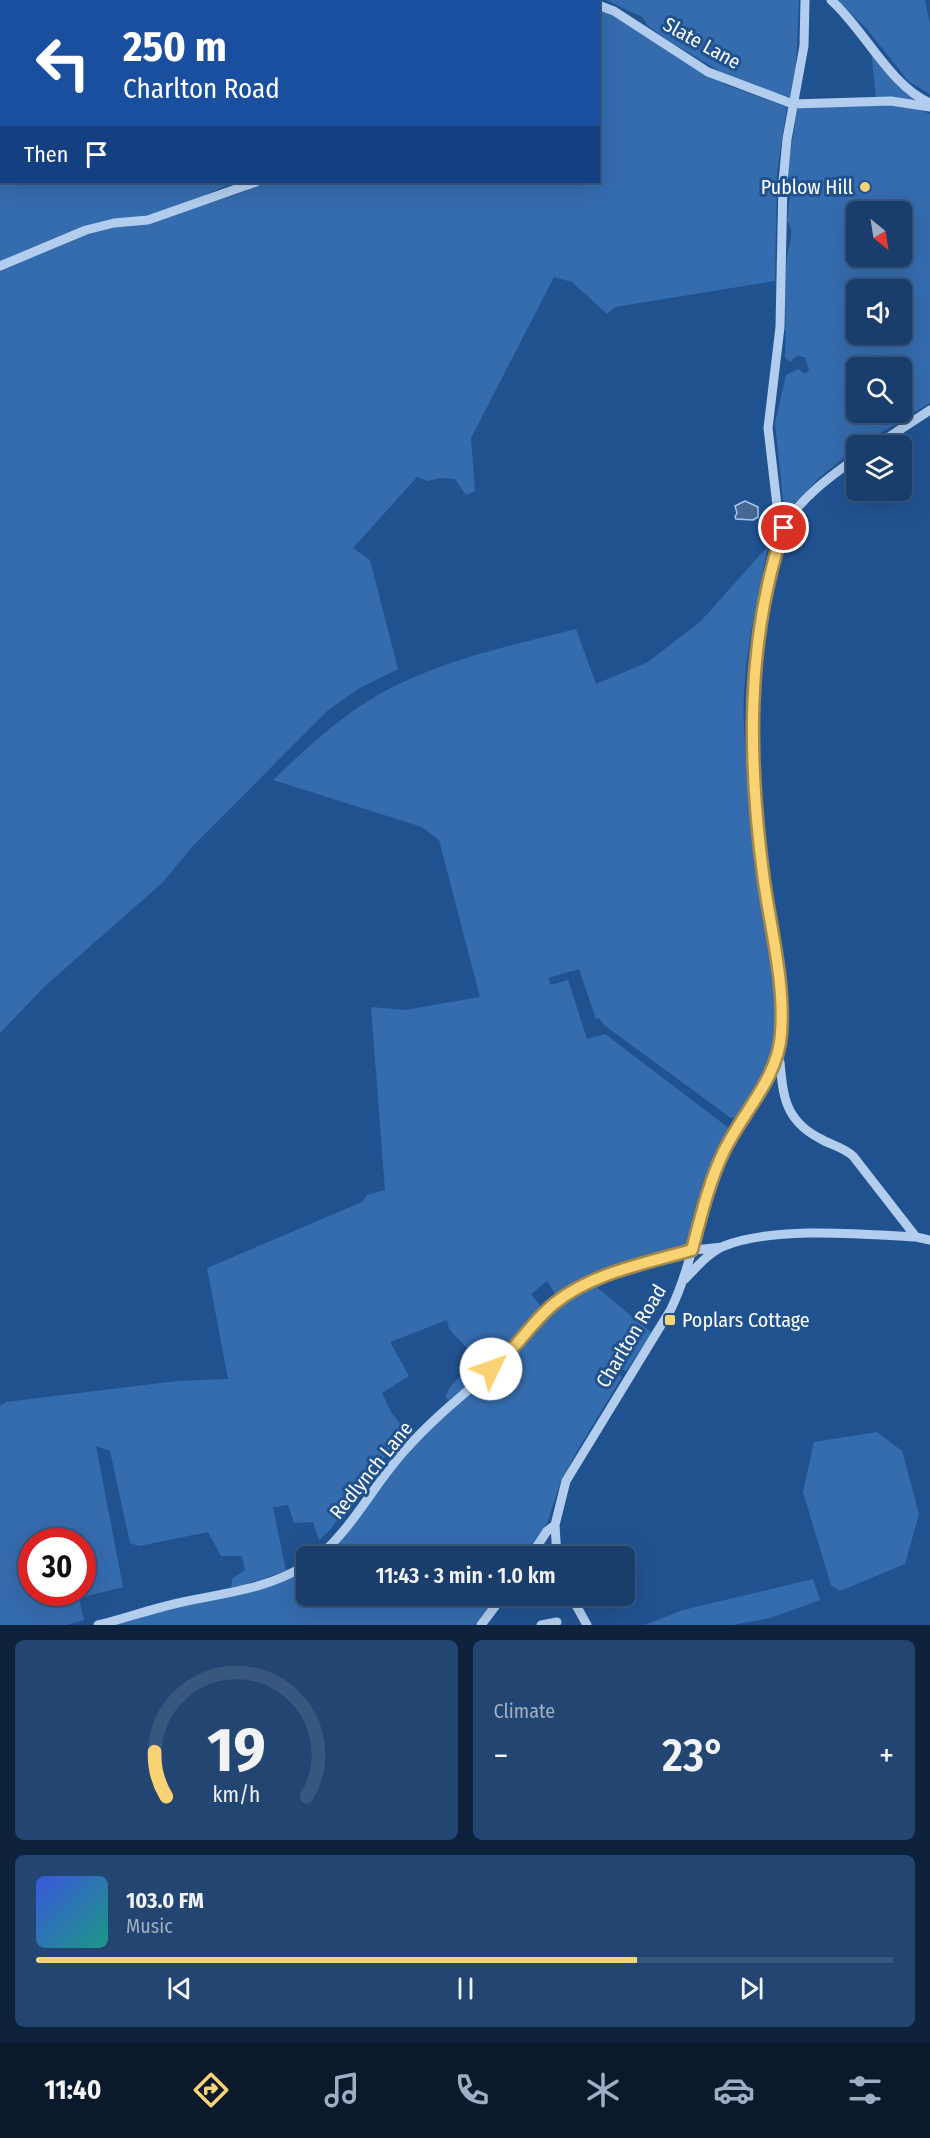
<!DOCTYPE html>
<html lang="en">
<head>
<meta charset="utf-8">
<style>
  :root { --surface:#193e6c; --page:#224572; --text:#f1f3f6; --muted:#9faec2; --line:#37577f; --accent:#f9d274 }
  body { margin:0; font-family:"Fira Sans Condensed",sans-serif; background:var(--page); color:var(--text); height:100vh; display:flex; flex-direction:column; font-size:22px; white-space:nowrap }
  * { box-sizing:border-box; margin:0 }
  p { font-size:20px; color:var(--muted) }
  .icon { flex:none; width:33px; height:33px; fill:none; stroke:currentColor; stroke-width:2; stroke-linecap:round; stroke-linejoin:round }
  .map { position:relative; height:1625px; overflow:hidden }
  .drawer { display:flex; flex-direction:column; gap:15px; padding:15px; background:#0e223b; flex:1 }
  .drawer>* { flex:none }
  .top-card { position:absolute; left:0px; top:0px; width:600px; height:183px; box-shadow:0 6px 24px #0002,0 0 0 2px var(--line); background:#1a4fa0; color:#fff; overflow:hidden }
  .needle { width:39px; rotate:150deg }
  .fabs { position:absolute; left:846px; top:201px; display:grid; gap:12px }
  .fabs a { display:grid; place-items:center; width:66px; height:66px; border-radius:9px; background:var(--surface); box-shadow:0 6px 24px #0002,0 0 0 2px var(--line); font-size:30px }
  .speed { position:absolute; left:18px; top:1528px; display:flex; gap:12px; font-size:30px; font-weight:700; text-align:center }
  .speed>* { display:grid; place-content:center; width:78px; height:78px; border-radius:50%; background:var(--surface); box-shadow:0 6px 24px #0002,0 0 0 2px var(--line); line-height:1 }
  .speed .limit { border:9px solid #d22; background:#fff; color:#111 }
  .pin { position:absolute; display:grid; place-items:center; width:51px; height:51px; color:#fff; margin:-26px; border:3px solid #fff; border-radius:50%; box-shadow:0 2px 6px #0007 }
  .me { position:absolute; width:66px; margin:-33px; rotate:48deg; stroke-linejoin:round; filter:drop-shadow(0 0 4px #0008) }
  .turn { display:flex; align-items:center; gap:21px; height:126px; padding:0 24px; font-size:27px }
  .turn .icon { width:78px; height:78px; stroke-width:2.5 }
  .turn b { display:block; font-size:42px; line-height:51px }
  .then { display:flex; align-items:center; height:57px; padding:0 24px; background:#0003; gap:12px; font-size:22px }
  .big { font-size:45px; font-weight:600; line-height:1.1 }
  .drawer .card { flex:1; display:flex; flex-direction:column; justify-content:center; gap:9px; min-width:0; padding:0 21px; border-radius:9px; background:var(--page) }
  .drawer .dial { align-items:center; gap:0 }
  .dial svg { height:156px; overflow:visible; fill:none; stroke:var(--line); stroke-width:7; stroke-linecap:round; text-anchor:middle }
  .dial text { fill:var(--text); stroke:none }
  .song { display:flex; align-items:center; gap:18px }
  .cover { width:72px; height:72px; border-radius:9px; background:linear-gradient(135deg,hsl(230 70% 55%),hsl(170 70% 35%)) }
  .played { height:6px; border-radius:3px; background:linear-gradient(90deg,var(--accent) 70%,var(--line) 70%) }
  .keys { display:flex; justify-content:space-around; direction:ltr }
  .heat { display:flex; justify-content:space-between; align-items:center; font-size:33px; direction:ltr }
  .drawer .tiles { flex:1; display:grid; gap:15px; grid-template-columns:1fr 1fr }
  .card:last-child { grid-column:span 2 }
  .trip { position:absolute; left:296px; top:1546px; width:339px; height:60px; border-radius:9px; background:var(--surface); box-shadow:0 6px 24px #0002,0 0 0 2px var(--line); font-weight:600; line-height:60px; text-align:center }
  .dock { display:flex; height:96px; justify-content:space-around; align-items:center; background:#0a192b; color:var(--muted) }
  .dock .icon { width:42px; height:42px }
  .dock .on { color:var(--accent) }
  .dock b { font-size:27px; color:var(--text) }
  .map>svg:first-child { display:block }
  .green { fill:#356cae; fill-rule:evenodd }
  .water { fill:#466895; stroke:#a6c8ee; stroke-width:1.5 }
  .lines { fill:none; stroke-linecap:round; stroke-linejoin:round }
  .minor { stroke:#b2cded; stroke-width:9 }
  .route-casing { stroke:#a2884b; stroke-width:15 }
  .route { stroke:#f9d274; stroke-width:10 }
  .poi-dot { fill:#f9d274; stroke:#215290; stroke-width:2 }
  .labels { text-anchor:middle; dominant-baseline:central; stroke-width:6; stroke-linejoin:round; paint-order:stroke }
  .street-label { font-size:20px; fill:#fff; stroke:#215290 }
  .poi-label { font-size:20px; fill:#fff; stroke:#215290; text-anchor:end }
</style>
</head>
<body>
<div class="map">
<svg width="930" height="1625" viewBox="0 0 930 1625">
  <rect width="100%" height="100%" fill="#215290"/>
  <path class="green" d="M0,0L44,1L2,2V182H235L191,201L194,208L241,193L263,182H598L599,8H603L708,75L726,85L787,107L777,172L775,281L615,307L607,314L572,282L554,277L471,438L475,491L466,495L455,479L439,478L428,481L417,477L353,548L370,560L398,669L358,689L327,711L192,847L162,883L44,987L0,1033Z
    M91,0H585L91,1Z
    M606,0H799L796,65L790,97L739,83L669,41L648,26L642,17Z
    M837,0H925L930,25V94L908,81L867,29Z
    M871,49L919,101L876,99Z
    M892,105L913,107L930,114V403L861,445L856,446V448L819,478L792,506L784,508L775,423L786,375L798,369L805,374L809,370L805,357L797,356L790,362L785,358C787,325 783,290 787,258C788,246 796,232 787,221L790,197L794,185L805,180L792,183L787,174L797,109L802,106ZM856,212H902V256H856ZM856,290H902V334H856ZM856,368H902V412H856Z
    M768,546C757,604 741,665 744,725C747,790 754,856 764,920C770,958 783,1002 776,1041C771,1069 751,1094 737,1117L731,1118L604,1025L599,1018L596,1019L579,969L548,978L551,985L568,980L587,1039L605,1034L730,1129L713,1165L689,1242L683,1248L567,1289L556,1296L547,1281L531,1294L542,1308L546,1306L505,1355L449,1400L445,1397L450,1387L477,1359L449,1329L447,1320L390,1342L409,1376L382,1393L391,1412L409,1435L395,1434L389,1451L329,1531L319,1540L313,1522L294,1523L288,1505L273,1507L286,1571L231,1589L232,1579L245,1570L242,1556H221L208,1532L139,1546L130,1543L110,1451L96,1446L123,1587L79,1598L84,1620L67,1625H0V1406L6,1402L177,1381L228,1379L207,1268L362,1202L367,1195L385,1190L371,1007L405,1010L480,997L439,840L422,827L273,780C311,744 349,708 397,685C453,658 516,644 576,629L596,684L648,662L701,621ZM32,1542H82V1593H32Z
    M593,1284L652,1333L626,1371L620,1369L618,1373L622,1377L577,1451L560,1484L547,1523L526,1557H322L410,1448L556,1305Z
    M877,1432L902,1451L919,1514L905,1564L840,1591L831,1585L803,1492L814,1442Z
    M306,1568V1596H498L476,1625H110Z
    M813,1579L820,1600L770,1618L733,1625H645L683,1610Z"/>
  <path class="water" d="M745,501L758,507V517L753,520L736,519L735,517L737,513L735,506Z"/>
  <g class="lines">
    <path class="minor" d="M831,0C864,29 890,86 930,103
      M598,5L614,11L708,72L793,104L891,101L930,107
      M0,266L86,230L114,223L148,220L256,182
      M875,446L930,410
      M784,528L778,514L768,428L780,327L783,182L787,139L804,46L805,0
      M777,1057L780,1062C783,1096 785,1120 819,1138C831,1145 843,1147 853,1156L916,1237
      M685,1279C696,1268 709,1252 724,1246C774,1226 862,1234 916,1237L930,1240
      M318,1557C354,1527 375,1482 407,1448C436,1415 471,1389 504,1359C523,1342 535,1318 555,1302C595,1271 672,1251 722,1247
      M530,1557L547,1531L555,1525
      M557,1557L555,1525L566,1481L671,1309C695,1259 699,1203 723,1153C740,1116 773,1085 780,1044C790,990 771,933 764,880C756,820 750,758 751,698C752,671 759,643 762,616C766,587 770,553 784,527C799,499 831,476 856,458
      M571,1596L587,1625
      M98,1625C123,1619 148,1610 174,1604C220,1593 264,1591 306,1565
      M481,1625L503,1596
      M541,1625L557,1622"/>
  </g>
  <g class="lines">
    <g class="route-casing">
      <path id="route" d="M491,1369C516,1350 531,1322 555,1303C592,1273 647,1263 692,1250C701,1216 709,1182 724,1151C743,1112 778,1078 781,1034C785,983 771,931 764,881C748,763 745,641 784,528"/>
    </g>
    <use href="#route" class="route"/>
  </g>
  <g class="poi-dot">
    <circle cx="865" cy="187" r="6"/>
    <rect x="664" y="1314" width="12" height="12" rx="3"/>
  </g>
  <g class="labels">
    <g class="street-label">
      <text transform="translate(702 43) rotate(29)">Slate Lane</text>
      <text transform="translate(631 1336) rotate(-59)">Charlton Road</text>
      <text transform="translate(371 1470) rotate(-51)">Redlynch Lane</text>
    </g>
    <g class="poi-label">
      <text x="853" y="187">Publow Hill</text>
      <text x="682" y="1320" text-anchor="start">Poplars Cottage</text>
    </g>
  </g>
</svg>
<div class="fabs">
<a><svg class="needle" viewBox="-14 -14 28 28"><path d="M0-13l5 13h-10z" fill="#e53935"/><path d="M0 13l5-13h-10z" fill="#9faec2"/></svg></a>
<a><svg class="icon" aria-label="sound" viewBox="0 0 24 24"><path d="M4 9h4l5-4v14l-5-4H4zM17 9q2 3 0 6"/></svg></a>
<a><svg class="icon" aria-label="search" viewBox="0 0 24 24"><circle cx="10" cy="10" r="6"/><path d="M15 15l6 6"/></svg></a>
<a><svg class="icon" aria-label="layers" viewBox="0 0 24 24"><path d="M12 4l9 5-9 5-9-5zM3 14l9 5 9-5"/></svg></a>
</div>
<div class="speed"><div class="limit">30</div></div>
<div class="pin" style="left:784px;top:528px;background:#d93025"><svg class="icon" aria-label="arrive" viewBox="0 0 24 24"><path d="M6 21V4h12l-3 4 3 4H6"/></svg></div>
<svg class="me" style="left:491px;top:1369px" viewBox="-20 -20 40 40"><circle r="19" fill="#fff"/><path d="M0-13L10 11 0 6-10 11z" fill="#f9d274"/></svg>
<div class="trip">11:43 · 3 min · 1.0 km</div>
<div class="top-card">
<div class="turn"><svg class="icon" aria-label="left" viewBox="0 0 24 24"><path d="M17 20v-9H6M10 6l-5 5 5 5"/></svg><div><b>250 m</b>Charlton Road</div></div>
<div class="then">Then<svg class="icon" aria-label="arrive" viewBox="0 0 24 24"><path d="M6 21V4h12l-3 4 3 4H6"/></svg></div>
</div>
</div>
<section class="drawer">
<div class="tiles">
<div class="card dial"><svg viewBox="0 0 100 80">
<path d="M14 69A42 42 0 1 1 86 69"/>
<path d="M14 69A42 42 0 0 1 8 46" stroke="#f9d274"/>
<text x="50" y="56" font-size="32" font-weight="700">19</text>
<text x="50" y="72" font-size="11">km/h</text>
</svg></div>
<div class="card"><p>Climate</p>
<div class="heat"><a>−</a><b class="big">23°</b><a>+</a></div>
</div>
<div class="card">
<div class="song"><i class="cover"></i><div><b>103.0 FM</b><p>Music</p></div></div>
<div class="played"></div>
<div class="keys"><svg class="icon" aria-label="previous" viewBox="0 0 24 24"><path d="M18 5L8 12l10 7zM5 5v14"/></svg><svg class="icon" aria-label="pause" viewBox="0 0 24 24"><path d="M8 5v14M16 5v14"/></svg><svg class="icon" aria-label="next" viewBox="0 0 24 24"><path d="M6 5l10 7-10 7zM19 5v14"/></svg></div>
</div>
</div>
</section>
<nav class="dock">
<b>11:40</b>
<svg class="icon on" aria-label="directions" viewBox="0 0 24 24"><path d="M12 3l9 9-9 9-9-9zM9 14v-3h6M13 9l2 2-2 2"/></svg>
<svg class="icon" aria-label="music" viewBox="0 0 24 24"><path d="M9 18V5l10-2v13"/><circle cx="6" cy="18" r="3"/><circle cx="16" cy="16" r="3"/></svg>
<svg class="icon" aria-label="phone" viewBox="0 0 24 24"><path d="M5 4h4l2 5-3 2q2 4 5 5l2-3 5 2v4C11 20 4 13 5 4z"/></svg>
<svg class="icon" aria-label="climate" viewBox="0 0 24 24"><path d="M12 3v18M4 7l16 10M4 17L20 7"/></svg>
<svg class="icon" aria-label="car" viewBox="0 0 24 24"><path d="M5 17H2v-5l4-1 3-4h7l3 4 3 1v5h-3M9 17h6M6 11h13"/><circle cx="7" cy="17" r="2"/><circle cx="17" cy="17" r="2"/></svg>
<svg class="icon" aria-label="filters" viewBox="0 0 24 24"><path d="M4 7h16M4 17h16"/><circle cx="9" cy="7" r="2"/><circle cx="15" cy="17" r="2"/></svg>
</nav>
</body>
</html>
